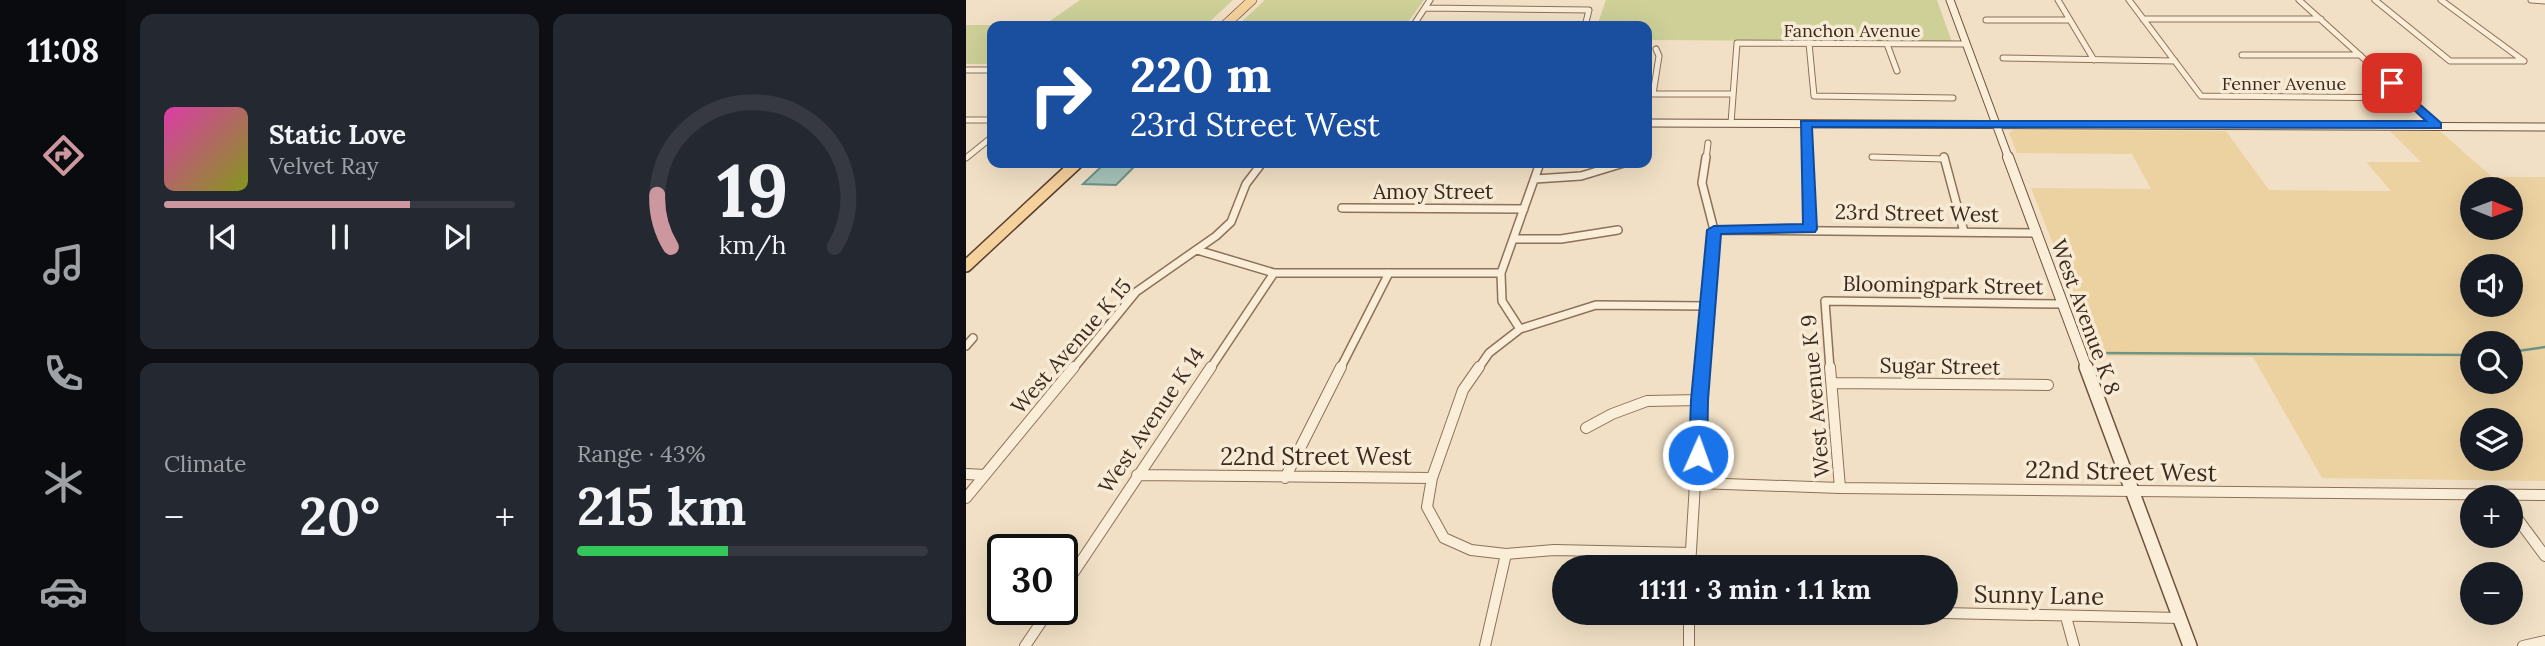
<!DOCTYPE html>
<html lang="en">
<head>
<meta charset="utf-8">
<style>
  :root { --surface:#171b24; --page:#242831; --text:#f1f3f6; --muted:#9ea1a6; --line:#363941; --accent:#cc979e }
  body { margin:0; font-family:Lora,serif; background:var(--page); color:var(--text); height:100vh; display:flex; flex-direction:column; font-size:26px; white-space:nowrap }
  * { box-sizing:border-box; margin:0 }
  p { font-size:23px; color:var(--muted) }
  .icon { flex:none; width:38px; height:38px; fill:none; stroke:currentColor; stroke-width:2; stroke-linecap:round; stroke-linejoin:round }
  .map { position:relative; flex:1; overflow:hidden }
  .panel { display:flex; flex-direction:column; gap:14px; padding:14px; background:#0d0f14; width:840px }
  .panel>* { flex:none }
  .hud { position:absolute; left:21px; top:21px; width:665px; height:147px; border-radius:14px; box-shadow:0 7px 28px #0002; background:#1a4fa0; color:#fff; overflow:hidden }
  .needle { width:46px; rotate:91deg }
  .buttons { position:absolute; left:1494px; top:177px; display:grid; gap:14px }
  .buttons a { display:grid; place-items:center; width:63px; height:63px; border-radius:50%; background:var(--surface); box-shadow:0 7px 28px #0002; font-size:35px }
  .speed { position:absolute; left:21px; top:534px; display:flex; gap:14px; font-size:35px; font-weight:700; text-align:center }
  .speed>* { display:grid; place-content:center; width:91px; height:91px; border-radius:50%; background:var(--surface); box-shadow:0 7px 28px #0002; line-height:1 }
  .speed .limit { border:4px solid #111; border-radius:10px; background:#fff; color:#111 }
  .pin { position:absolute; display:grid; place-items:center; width:60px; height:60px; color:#fff; margin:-30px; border-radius:14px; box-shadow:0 4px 10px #0006 }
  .me { position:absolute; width:77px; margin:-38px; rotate:2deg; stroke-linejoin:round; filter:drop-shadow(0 0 5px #0008) }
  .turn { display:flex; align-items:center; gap:24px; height:147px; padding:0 28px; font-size:32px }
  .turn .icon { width:91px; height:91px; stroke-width:2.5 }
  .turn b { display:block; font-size:49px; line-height:60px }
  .big { font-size:52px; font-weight:700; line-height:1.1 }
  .panel .widget { flex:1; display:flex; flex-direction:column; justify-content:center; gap:10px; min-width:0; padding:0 24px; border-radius:14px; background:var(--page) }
  .panel .dial { align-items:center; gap:0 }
  .dial svg { height:182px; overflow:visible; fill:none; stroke:var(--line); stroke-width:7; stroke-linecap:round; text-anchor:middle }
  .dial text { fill:var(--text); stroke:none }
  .song { display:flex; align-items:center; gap:21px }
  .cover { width:84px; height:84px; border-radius:10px; background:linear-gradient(135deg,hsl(320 70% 55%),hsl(70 70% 35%)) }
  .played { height:7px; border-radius:4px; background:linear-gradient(90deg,var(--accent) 70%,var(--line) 70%) }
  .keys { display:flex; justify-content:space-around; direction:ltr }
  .heat { display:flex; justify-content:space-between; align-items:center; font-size:38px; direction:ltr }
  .charge { height:10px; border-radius:5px; background:linear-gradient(90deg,#34c759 43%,var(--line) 0) }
  .panel .tiles { flex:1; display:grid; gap:14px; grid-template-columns:repeat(2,1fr) }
  .trip { position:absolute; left:586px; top:555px; width:406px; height:70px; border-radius:35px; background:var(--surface); box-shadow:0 7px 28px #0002; font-weight:700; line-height:70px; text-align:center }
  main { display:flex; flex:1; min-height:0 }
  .tab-bar { display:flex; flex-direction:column; width:126px; justify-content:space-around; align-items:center; background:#090b0e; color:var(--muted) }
  .tab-bar .icon { width:49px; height:49px }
  .tab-bar .selected { color:var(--accent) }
  .tab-bar b { font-size:32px; color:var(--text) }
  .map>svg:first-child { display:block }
  .green { fill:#ced098 }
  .sand { fill:#edd2a1; fill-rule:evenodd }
  .water { fill:#a7c4b9; stroke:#6d9386; stroke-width:2 }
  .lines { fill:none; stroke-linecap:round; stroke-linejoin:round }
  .stream { stroke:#6d9386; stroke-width:2.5 }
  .street-far2-casing { stroke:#8d715a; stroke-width:7 }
  .street-far1-casing { stroke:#8d715a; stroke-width:10 }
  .street-casing { stroke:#8d715a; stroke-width:12 }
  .secondary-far2-casing { stroke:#6f523d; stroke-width:9 }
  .secondary-far1-casing { stroke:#6f523d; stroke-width:12 }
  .secondary-casing { stroke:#6f523d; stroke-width:16 }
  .primary-far1-casing { stroke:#5b3f2e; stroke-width:10 }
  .primary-casing { stroke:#5b3f2e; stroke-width:14 }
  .street-far2 { stroke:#fbeed9; stroke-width:5 }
  .street-far1 { stroke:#fbeed9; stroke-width:7 }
  .street { stroke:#fbeed9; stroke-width:10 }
  .secondary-far2 { stroke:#fbeed9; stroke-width:7 }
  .secondary-far1 { stroke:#fbeed9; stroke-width:10 }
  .secondary { stroke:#fbeed9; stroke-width:13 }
  .primary-far1 { stroke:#f5d19c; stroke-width:9 }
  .primary { stroke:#f5d19c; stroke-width:11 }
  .route { fill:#1a73e8; stroke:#114b97; stroke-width:2 }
  .labels { text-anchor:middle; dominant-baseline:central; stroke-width:7; stroke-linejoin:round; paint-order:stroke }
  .far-street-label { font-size:18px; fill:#3c2a1e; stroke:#f7ebd5 }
  .street-label { font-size:21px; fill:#3c2a1e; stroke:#f7ebd5 }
  .near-street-label { font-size:24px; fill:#3c2a1e; stroke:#f7ebd5 }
</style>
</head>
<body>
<main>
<nav class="tab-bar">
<b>11:08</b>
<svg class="icon selected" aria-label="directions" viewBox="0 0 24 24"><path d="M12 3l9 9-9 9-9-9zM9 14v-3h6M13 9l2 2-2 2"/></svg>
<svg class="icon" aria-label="music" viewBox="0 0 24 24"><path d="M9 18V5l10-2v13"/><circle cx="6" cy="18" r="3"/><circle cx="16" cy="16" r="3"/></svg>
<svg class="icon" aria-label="phone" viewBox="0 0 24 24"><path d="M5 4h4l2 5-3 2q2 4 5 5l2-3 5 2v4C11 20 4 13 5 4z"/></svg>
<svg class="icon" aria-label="climate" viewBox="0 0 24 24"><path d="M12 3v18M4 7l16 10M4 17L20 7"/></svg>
<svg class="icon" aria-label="car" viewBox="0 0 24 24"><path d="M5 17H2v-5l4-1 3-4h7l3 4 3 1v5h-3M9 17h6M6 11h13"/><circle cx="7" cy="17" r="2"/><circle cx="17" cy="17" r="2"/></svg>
</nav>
<section class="panel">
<div class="tiles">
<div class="widget">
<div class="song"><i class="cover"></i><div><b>Static Love</b><p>Velvet Ray</p></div></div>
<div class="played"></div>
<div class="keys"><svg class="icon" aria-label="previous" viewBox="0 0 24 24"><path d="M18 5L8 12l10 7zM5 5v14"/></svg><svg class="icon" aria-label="pause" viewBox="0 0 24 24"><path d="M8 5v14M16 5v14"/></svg><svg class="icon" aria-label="next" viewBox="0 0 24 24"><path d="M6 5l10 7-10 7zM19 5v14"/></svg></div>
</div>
<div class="widget dial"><svg viewBox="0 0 100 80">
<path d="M14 69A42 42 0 1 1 86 69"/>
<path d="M14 69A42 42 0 0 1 8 46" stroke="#cc979e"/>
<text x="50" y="56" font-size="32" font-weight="700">19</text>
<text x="50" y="72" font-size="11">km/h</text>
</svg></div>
<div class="widget"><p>Climate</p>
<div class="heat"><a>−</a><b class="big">20°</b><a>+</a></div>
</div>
<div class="widget"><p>Range · 43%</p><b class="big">215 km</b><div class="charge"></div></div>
</div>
</section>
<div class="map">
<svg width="1579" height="646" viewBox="0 0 1579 646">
  <rect width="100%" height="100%" fill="#f1e0c5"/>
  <path class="green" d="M114,0H267L239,26H26V64H0V25H78Z
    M299,0H458L439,26L272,25Z
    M640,0H971L986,42L681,40V26H631Z"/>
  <path class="sand" d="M1048,130L1260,131L1303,190L1425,191L1400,162H1455L1424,131H1474L1526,177H1579V481L1356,478L1287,357L1131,356L1065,188L1185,189L1166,154L1051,153L1043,133ZM1507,189H1545V228H1507ZM1545,266V304H1507V266ZM1545,343V382H1507V343ZM1507,420H1545V458H1507Z"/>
  <path class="water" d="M138,164L170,165L150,185L117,184Z"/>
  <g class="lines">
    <path class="stream" d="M1545,352L1579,347
      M1128,353L1507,355"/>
    <g class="street-far2-casing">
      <path id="street-far2" d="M1092,0L1128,60
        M1163,0L1235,96L1443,98
        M1333,0L1471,125
        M1409,0L1484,61H1558
        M1475,0L1558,61
        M1565,0L1579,1
        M459,8L623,10L619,26
        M1177,19H1355
        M1020,20H1104
        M447,26L464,0
        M843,43L848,96L987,98
        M921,44L931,71
        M690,49L693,56L687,94H766
        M1276,55H1394
        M1037,58L1209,61
        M0,70H26
        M0,120H26
        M765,123L771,43L1000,44
        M839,124L841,159
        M906,157L979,159
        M0,158L26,137
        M740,159L742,143"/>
    </g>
    <g class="street-far1-casing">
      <path id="street-far1" d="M841,157L844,229
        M978,157L998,232
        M569,179L615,176L658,163
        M376,208L558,209
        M748,230L1069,233
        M547,239H595L652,230
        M231,250L308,273H535
        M554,329L630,305L741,306
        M0,346L7,338
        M107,369L170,292L250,236L265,222L280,184L296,163
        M244,369L308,273
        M374,369L423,273
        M512,369L523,353L554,329L536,301L535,273L574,163
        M736,369L748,230L736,183L740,157
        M864,369L859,301L1095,304"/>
    </g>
    <g class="street-casing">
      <path id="street" d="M864,367L874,488
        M866,383L1082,385
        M620,428L646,414L681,401L733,400
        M0,474L19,475
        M171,475L466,478L461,507L478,538L505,550L540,554L588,550L724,553
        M319,478L375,367
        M466,478L497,390L513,367
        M731,483L874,488L1579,495
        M0,498L108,367
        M1545,510L1579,556
        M724,567L736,367
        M96,590L245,367
        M723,612V646
        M931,612L1213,618
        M1100,617L1108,646
        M59,646L84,609
        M519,646L540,554
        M1557,646L1579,641"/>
    </g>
    <g class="secondary-far2-casing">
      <path id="secondary-far2" d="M984,0L1043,159
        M681,123L1579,127"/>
    </g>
    <g class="secondary-far1-casing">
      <path id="secondary-far1" d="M1042,157L1121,369"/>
    </g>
    <g class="secondary-casing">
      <path id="secondary" d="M1120,367L1224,646"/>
    </g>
    <g class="primary-far1-casing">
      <path id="primary-far1" d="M258,26L286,0"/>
    </g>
    <g class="primary-casing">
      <path id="primary" d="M0,266L111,163"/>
    </g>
    <use href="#street-far2" class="street-far2"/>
    <use href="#street-far1" class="street-far1"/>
    <use href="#street" class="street"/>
    <use href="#secondary-far2" class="secondary-far2"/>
    <use href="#secondary-far1" class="secondary-far1"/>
    <use href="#secondary" class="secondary"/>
    <use href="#primary-far1" class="primary-far1"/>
    <use href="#primary" class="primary"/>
  </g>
  <path class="route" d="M1426,80L1475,123V128L846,127L851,229L849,232L755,234L742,400L741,455L738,461L732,463L725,461L723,455L725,400L741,230L748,226L837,224L835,121H1460L1422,86L1421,83Z"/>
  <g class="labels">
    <g class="far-street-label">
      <text x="886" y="30">Fanchon Avenue</text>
      <text x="1318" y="83">Fenner Avenue</text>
    </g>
    <g class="street-label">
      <text x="467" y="191">Amoy Street</text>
      <text transform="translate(951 213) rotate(1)">23rd Street West</text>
      <text transform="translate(977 285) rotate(1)">Bloomingpark Street</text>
      <text transform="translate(1120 317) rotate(70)">West Avenue K 8</text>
      <text transform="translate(105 346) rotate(-49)">West Avenue K 15</text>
      <text transform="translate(974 366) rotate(1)">Sugar Street</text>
      <text transform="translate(849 396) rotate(-95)">West Avenue K 9</text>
      <text transform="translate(185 420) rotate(-56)">West Avenue K 14</text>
    </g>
    <g class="near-street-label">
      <text x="350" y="456">22nd Street West</text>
      <text transform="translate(1155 471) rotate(1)">22nd Street West</text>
      <text transform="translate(1073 595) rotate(1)">Sunny Lane</text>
    </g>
  </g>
</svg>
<div class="buttons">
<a><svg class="needle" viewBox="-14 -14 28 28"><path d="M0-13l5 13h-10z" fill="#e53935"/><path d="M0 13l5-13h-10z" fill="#9ea1a6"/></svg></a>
<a><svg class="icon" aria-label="sound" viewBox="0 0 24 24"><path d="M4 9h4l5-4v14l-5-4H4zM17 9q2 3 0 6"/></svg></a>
<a><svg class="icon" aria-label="search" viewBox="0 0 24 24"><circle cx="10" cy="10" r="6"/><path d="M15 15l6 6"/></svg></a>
<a><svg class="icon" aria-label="layers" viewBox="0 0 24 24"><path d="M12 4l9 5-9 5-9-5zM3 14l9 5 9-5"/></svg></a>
<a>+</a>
<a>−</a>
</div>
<div class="speed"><div class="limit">30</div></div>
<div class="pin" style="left:1426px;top:83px;background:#d93025"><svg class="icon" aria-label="arrive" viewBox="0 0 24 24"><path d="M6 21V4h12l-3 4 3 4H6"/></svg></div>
<svg class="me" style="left:732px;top:455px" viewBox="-20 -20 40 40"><circle r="17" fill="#1a73e8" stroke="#fff" stroke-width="3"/><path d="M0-11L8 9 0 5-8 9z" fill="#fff"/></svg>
<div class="trip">11:11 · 3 min · 1.1 km</div>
<div class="hud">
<div class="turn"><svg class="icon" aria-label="right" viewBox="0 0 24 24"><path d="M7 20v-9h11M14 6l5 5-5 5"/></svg><div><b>220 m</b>23rd Street West</div></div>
</div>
</div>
</main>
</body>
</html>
